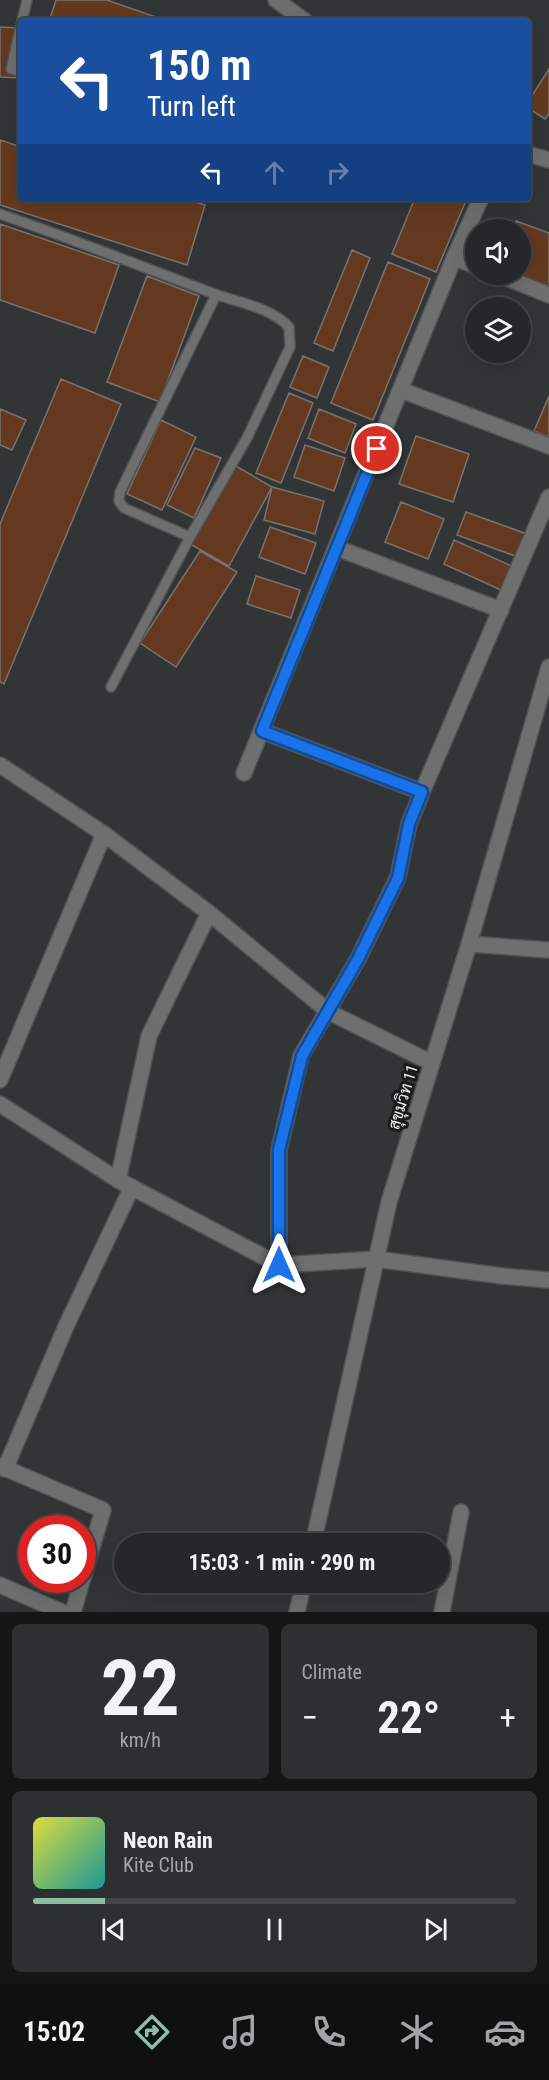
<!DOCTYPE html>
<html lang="en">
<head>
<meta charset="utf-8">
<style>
  :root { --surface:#252828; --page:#2d3030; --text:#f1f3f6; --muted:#a3a6a8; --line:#424445; --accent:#8abfa5 }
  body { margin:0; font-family:"Roboto Condensed",Sarabun,sans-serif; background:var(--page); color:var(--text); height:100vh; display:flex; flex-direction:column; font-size:22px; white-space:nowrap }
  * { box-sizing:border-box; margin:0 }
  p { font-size:20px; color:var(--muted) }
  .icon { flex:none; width:33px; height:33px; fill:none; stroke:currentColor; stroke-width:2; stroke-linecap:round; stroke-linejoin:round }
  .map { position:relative; height:1612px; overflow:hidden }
  .sheet { display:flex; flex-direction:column; gap:12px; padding:12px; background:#141616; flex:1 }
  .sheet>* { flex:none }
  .banner { position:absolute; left:18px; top:18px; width:513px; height:183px; border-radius:6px; box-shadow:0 6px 24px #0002,0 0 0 2px var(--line); background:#1a4fa0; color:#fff; overflow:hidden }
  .buttons { position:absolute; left:465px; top:219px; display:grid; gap:12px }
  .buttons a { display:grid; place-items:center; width:66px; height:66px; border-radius:50%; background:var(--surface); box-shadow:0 6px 24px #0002,0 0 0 2px var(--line); font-size:30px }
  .speed { position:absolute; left:18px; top:1515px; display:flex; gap:12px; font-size:30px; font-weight:700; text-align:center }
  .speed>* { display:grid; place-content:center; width:78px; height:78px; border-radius:50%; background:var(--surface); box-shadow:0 6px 24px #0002,0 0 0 2px var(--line); line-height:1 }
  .speed .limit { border:9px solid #d22; background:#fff; color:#111 }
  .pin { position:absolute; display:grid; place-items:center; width:51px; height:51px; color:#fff; margin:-26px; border:3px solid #fff; border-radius:50%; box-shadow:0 2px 6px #0007 }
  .me { position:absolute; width:66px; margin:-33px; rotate:0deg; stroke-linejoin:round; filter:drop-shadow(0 0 4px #0008) }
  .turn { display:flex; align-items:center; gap:21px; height:126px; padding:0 30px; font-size:27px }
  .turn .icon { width:78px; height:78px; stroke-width:2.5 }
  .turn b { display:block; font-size:42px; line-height:51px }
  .lanes { display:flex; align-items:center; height:57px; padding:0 30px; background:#0003; justify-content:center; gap:30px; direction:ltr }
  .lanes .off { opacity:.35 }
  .big { font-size:45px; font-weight:700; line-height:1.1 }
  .sheet .widget { flex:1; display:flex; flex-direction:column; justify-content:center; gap:9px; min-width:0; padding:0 21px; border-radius:9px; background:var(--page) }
  .sheet .dial { align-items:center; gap:0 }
  .dial b { font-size:78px; line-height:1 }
  .song { display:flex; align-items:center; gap:18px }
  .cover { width:72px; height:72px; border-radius:9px; background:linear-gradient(135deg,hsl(60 70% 55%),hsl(180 70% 35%)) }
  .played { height:6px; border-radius:3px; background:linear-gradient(90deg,var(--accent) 15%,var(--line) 15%) }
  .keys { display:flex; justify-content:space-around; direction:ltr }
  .heat { display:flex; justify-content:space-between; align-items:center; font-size:33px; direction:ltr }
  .sheet .tiles { flex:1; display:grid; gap:12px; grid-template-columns:1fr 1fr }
  .widget:last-child { grid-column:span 2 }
  .trip { position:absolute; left:114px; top:1533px; width:336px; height:60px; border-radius:30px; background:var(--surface); box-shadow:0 6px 24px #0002,0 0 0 2px var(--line); font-weight:700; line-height:60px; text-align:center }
  .tabs { display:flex; height:96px; justify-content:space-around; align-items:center; background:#0f1010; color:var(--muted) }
  .tabs .icon { width:42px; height:42px }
  .tabs .selected { color:var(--accent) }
  .tabs b { font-size:27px; color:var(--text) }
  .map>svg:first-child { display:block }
  .building { fill:#65391f; stroke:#777370; stroke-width:1.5 }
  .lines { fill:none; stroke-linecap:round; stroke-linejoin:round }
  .service-casing { stroke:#4f5353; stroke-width:12 }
  .minor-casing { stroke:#4f5353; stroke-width:18 }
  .service { stroke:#6e7070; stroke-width:9 }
  .minor { stroke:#6e7070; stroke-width:15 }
  .route-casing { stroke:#114b97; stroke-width:15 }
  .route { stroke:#1a73e8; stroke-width:10 }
  .labels { text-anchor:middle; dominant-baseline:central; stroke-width:6; stroke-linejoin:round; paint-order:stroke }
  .street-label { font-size:16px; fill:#edf0f0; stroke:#1a1c1c }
</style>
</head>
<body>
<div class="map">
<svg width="549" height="1612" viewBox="0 0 549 1612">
  <rect width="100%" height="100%" fill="#313535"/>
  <path class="building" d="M56,0H107L167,21H49Z
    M0,27L21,28L19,78L0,77Z
    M549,69V114L545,119L528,108V102Z
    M0,140L21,147V198H183L205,205L187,265L0,205Z
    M415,198H467L436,272L392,254Z
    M516,221L549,233V289L510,274H520V230H513Z
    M0,224L119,265L95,333L0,300Z
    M352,250L370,258L333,351L314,343Z
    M388,262L430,279L373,420L331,403Z
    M147,276L199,296L160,402L107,382Z
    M303,356L329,367L317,398L290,387Z
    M61,379L121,404L4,684L0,682V524Z
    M289,393L313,403L281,483L256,473Z
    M549,396V437L534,431Z
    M0,409L26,420L12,450L0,445Z
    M319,409L356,424L345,453L308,438Z
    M161,420L196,437L162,510L127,494Z
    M416,436L469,454L453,502L399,484Z
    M305,445L345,458L334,491L294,477Z
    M195,448L221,458L194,518L167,505Z
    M234,465L272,487L229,566L190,544Z
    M272,487L324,501L315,534L264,520Z
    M401,502L444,519L428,559L385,542Z
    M466,512L527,534L518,557L457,535Z
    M270,527L316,543L305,574L259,557Z
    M454,540L514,567L503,591L444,564Z
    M200,551L237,572L176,667L140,643Z
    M256,576L300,590L291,618L247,604Z"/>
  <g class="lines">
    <g class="service-casing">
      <path id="service" d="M22,21L27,0
        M21,25L11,69L21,72
        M0,214C72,239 143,267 215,294C240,303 270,307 289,327L290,347L247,438L190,537L111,687
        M190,537L124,508L119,501L120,492L216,295"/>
    </g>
    <g class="minor-casing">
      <path id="minor" d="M276,0L305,21
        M528,154L549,160
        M454,258L476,266
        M497,274L549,295
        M401,390L549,446
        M337,548L501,610
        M262,731L422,792L549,497
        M0,765L104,834L209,913L329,1012L432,1063
        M244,773L454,258L481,198
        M469,944L549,950
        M0,1080L104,834
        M0,1104L118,1180L279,1265L376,1259L502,1276L549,1280
        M118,1180L149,1036L209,913
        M279,1265V1150L301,1056L358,959L398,877L409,824L422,792
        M0,1466L103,1510L73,1612
        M5,1469L67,1324L132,1187
        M313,1544L389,1202L469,944L549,667
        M0,1585L62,1612
        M297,1612L304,1582
        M442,1612L461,1512"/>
    </g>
    <use href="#service" class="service"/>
    <use href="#minor" class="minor"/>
  </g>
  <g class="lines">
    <g class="route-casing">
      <path id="route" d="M279,1265V1150L302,1056L358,959L398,878L409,824L422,792L262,731L377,449"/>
    </g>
    <use href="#route" class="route"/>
  </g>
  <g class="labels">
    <g class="street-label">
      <text transform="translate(403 1097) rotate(-73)">สุขุมวิท 11</text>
    </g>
  </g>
</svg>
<div class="buttons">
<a><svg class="icon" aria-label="sound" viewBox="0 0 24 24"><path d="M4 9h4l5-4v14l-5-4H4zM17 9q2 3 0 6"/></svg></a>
<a><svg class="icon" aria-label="layers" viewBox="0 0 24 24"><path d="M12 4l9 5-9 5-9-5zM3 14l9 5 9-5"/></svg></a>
</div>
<div class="speed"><div class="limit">30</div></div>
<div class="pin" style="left:377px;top:449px;background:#d93025"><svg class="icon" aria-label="arrive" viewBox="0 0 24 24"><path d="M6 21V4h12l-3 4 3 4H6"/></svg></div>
<svg class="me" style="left:279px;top:1265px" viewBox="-20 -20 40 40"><path d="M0-17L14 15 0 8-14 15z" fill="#1a73e8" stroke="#fff" stroke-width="4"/></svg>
<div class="trip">15:03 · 1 min · 290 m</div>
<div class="banner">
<div class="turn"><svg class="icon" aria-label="left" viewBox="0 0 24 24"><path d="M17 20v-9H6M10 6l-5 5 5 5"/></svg><div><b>150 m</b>Turn left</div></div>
<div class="lanes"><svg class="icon" aria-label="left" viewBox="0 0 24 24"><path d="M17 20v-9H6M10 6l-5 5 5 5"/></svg><svg class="icon off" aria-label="ahead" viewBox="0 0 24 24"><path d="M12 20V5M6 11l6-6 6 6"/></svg><svg class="icon off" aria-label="right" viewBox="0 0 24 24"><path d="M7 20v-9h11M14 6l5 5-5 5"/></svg></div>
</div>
</div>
<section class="sheet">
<div class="tiles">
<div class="widget dial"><b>22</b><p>km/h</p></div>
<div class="widget"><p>Climate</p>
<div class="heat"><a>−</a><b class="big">22°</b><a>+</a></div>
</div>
<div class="widget">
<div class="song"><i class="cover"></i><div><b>Neon Rain</b><p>Kite Club</p></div></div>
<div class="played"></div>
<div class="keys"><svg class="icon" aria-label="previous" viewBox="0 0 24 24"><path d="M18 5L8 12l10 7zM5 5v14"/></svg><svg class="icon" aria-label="pause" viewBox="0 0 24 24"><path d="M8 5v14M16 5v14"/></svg><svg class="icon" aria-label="next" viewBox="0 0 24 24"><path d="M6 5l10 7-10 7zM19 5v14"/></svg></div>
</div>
</div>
</section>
<nav class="tabs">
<b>15:02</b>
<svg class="icon selected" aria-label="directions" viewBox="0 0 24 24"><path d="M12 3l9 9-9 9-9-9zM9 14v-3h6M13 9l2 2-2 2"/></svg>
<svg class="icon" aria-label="music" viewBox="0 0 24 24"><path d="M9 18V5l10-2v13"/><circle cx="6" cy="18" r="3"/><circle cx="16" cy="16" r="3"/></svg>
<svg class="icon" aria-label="phone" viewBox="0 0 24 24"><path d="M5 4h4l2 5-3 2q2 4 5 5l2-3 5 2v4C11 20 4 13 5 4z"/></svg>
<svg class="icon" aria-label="climate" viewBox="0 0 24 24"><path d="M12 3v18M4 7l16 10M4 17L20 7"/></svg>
<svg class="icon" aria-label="car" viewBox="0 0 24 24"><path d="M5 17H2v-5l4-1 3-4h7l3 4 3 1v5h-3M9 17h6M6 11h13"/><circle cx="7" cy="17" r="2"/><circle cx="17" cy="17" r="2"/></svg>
</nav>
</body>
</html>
